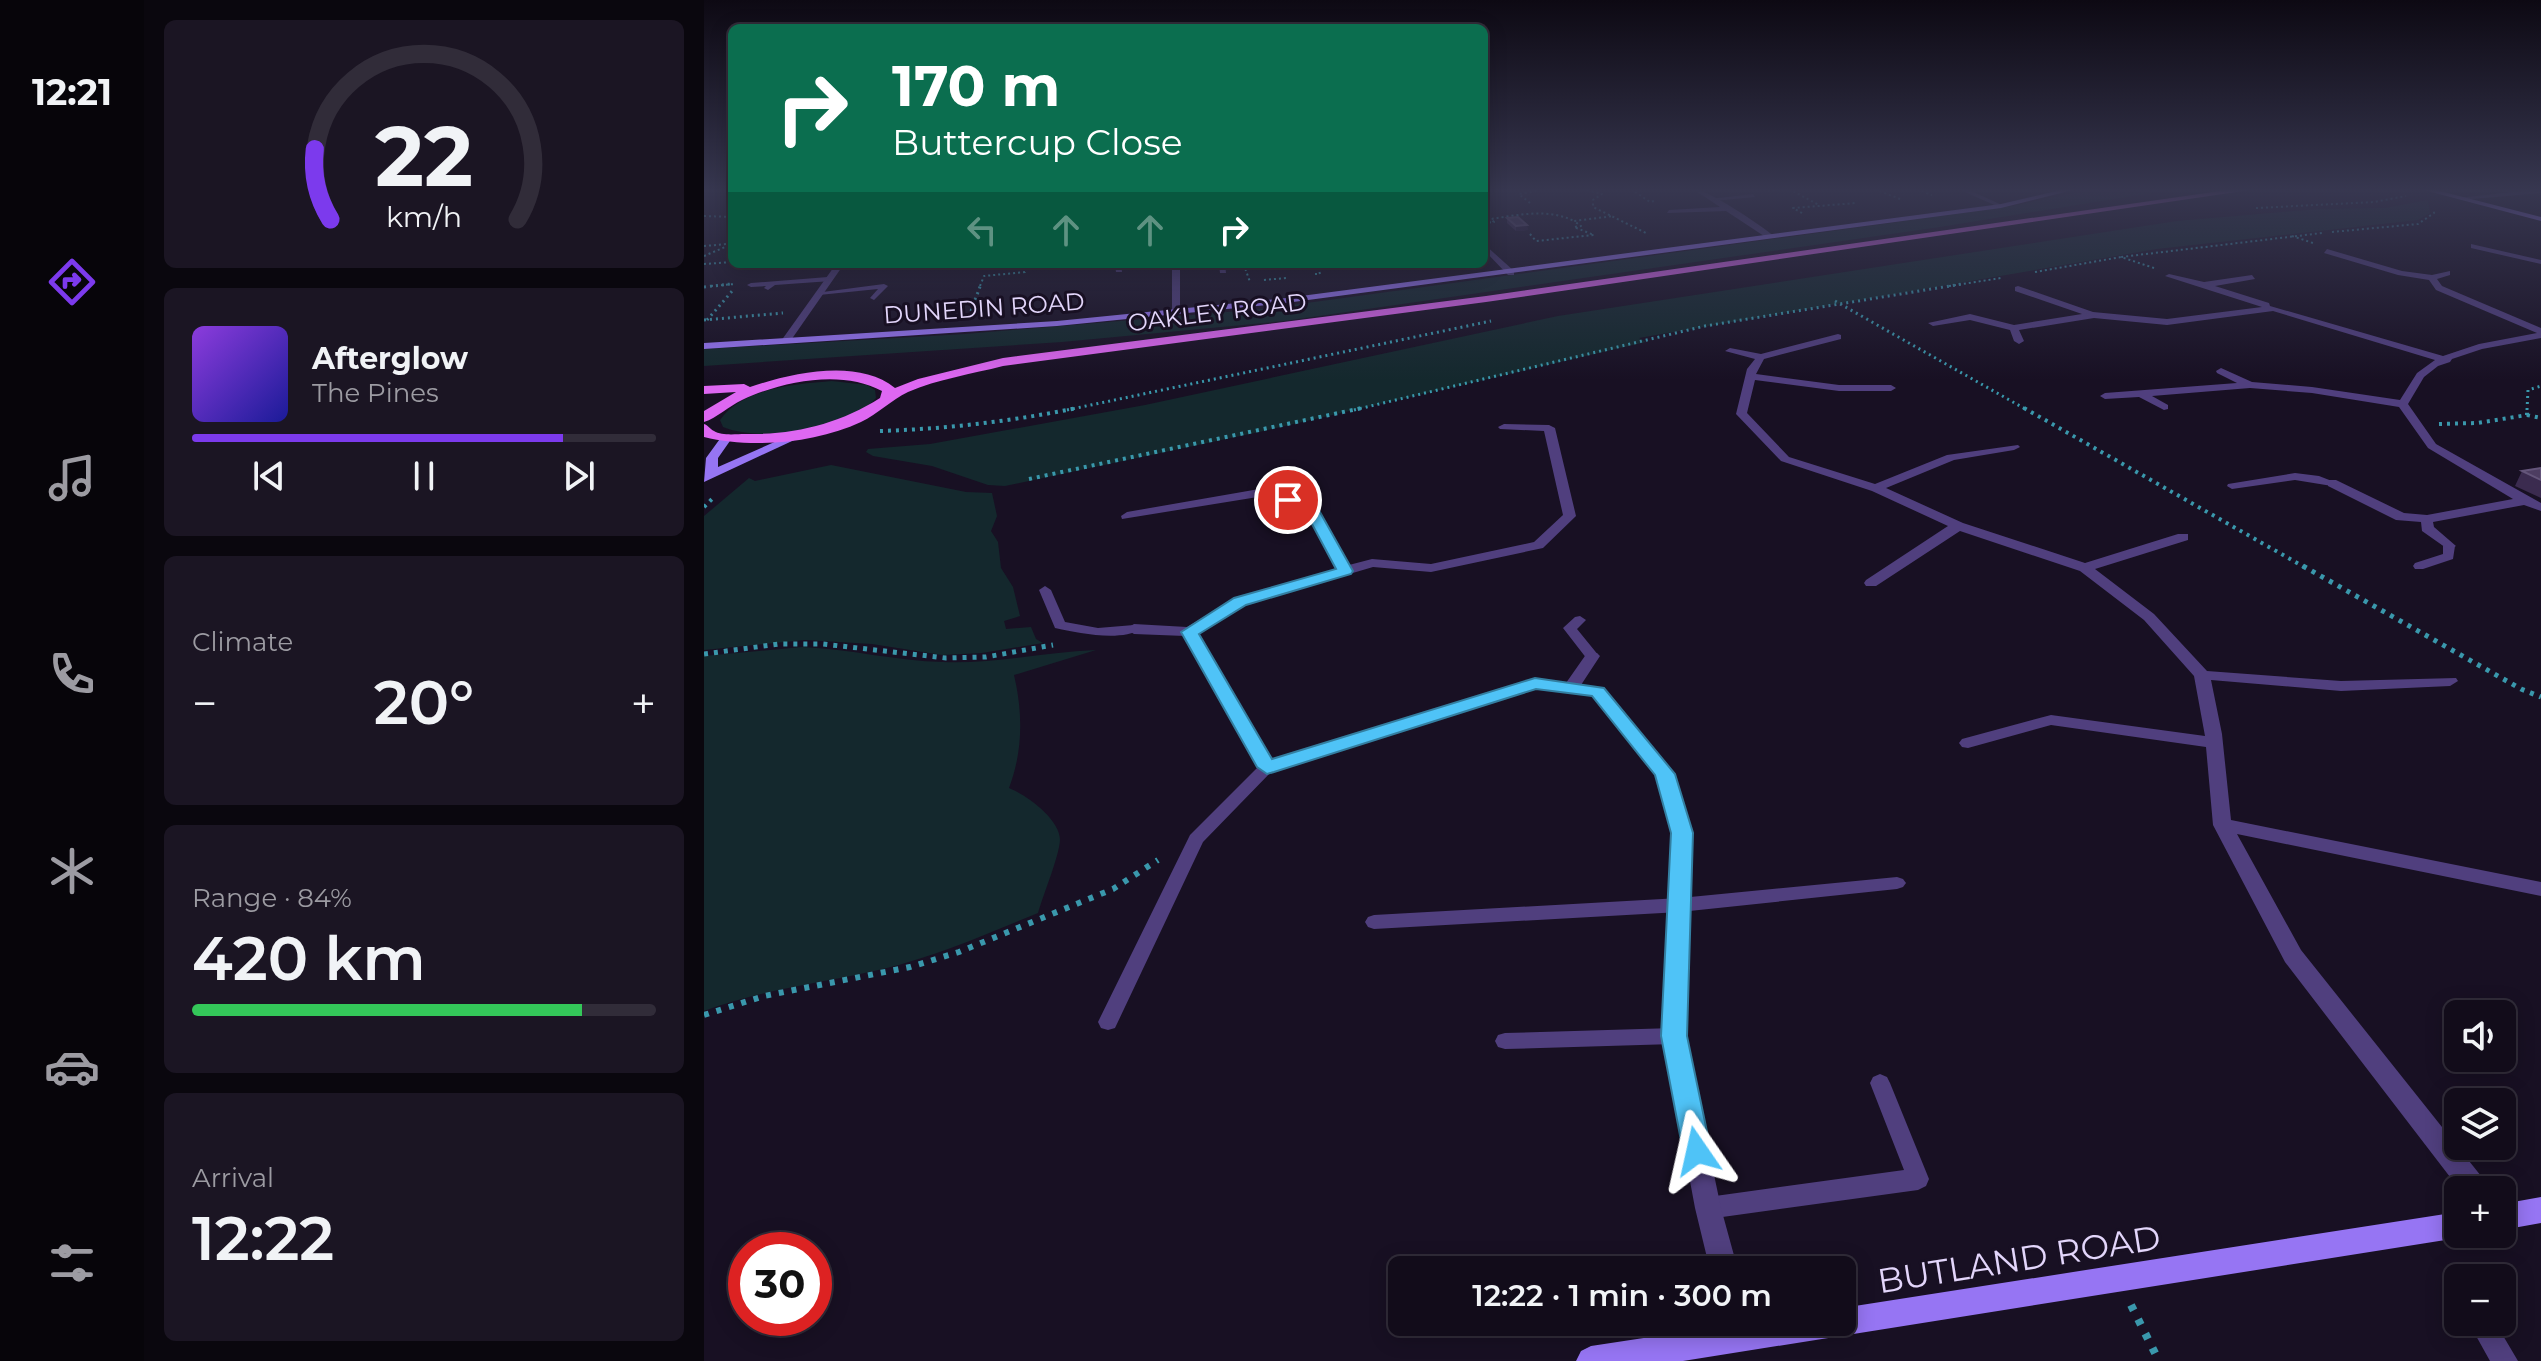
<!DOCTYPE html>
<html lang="en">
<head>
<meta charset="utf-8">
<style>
  :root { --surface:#120c1a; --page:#1b1523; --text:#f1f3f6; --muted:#9c9ba2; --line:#312c39; --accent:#7c3aed }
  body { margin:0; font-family:Montserrat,sans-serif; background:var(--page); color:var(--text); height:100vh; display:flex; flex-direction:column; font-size:30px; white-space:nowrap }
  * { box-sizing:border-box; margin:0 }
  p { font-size:26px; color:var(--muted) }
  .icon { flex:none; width:44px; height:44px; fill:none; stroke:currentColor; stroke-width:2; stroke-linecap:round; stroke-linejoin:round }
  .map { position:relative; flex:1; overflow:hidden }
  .drawer { display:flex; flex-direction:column; gap:20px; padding:20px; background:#0a070e; width:560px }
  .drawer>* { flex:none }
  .top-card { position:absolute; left:24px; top:24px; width:760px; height:244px; border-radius:12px; box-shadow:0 4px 20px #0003,0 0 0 2px var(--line); background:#0b6e4f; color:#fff; overflow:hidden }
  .controls { position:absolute; left:1740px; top:1000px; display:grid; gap:16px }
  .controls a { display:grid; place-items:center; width:72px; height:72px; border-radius:12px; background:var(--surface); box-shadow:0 4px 20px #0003,0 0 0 2px var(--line); font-size:40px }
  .speed { position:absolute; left:24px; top:1232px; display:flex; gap:16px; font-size:40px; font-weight:700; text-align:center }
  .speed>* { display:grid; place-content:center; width:104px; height:104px; border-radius:50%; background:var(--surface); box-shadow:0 4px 20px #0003,0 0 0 2px var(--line); line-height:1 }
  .speed .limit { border:12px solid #d22; background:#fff; color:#111 }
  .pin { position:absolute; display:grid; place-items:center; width:68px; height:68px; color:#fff; margin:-34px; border:4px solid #fff; border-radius:50%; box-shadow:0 2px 8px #0007 }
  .me { position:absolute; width:88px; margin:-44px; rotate:349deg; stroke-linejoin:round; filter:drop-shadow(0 0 6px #0008) }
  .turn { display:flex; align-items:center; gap:28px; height:168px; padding:0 32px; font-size:36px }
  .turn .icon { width:104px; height:104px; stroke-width:2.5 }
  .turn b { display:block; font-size:56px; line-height:68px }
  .lanes { display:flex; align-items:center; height:76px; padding:0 32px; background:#0003; justify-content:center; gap:40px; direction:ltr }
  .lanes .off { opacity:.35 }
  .big { font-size:60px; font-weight:600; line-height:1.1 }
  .drawer .card { flex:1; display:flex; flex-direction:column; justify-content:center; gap:12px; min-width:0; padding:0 28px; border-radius:12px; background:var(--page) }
  .drawer .dial { align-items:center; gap:0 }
  .dial svg { height:208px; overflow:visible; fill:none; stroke:var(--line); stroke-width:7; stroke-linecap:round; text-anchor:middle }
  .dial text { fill:var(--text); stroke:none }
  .song { display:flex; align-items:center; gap:24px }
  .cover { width:96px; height:96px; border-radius:12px; background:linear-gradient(135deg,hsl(270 70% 55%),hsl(240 70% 35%)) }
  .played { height:8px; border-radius:4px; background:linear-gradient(90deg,var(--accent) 80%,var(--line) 80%) }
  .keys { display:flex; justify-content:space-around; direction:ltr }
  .heat { display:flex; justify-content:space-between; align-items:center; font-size:44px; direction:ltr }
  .charge { height:12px; border-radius:6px; background:linear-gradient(90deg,#34c759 84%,var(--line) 0) }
  .trip { position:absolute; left:684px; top:1256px; width:468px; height:80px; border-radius:12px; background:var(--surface); box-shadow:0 4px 20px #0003,0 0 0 2px var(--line); font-weight:600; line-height:80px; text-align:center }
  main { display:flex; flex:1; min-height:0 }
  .menu { display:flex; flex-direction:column; width:144px; justify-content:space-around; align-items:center; background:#07050a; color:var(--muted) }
  .menu .icon { width:56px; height:56px }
  .menu .selected { color:var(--accent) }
  .menu b { font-size:36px; color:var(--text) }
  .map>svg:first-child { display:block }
  .green { fill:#14282d }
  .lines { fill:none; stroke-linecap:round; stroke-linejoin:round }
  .path-far5 { stroke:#3a98ac; stroke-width:2; stroke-dasharray:2 3; stroke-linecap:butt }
  .path-far4 { stroke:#3a98ac; stroke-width:3; stroke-dasharray:2 4; stroke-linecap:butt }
  .path-far3 { stroke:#3a98ac; stroke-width:4; stroke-dasharray:3 5; stroke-linecap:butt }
  .path-far2 { stroke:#3a98ac; stroke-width:5; stroke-dasharray:4 6; stroke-linecap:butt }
  .path-far1 { stroke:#3a98ac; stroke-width:6; stroke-dasharray:5 8; stroke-linecap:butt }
  .path { stroke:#3a98ac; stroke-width:8; stroke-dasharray:6 10; stroke-linecap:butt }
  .lane { fill:#503f7e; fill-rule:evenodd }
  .street { fill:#503f7e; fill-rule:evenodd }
  .secondary { fill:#9675f3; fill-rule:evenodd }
  .primary { fill:#de67f2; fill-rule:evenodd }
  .wall { fill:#3b2b4f }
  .shaded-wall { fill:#251836 }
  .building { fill:#4d3d61; stroke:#64557a; stroke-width:2 }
  .route { fill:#4fc3f7; stroke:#337fa1; stroke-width:2 }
  .labels { text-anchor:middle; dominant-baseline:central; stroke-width:6; stroke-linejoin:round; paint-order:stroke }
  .far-street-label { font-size:24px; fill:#e3d6fb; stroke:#181023 }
  .near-street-label { font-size:34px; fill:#e3d6fb; stroke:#181023 }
</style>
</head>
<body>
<main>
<nav class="menu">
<b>12:21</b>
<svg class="icon selected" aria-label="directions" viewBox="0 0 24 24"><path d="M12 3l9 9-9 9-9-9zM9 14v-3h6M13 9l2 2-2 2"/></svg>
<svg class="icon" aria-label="music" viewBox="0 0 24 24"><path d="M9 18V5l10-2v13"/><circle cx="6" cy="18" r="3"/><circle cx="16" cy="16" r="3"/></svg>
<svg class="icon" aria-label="phone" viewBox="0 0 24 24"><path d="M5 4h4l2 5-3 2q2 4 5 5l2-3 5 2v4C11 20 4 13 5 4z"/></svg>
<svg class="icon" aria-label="climate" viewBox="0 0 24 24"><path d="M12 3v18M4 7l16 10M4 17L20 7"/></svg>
<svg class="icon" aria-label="car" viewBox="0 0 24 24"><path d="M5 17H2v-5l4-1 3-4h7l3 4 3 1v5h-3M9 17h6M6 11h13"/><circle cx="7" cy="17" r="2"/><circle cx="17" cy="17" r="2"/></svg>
<svg class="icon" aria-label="filters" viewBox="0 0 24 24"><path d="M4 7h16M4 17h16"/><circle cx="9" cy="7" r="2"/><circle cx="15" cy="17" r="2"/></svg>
</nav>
<section class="drawer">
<div class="card dial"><svg viewBox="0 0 100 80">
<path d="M14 69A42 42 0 1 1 86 69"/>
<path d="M14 69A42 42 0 0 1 8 42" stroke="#7c3aed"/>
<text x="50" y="56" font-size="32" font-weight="700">22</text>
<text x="50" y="72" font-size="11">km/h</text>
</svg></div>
<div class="card">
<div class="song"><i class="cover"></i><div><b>Afterglow</b><p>The Pines</p></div></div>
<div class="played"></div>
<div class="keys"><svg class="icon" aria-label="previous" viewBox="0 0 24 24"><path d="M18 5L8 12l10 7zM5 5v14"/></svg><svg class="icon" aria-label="pause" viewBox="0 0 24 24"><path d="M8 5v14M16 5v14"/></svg><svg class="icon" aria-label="next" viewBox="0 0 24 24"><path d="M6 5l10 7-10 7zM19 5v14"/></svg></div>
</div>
<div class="card"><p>Climate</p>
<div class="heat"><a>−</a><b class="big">20°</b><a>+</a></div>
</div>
<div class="card"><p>Range · 84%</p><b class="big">420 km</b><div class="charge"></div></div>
<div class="card"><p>Arrival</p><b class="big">12:22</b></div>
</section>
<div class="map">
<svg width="1837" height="1361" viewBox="0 0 1837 1361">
  <rect width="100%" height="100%" fill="#181023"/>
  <path class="green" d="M1390,189H1472L1236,227L580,321L358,342L0,366V349L261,334L559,309L1303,207Z
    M1724,200L1726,213L1714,220L1453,249L935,338L942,342L555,432L301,486L284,485L228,466L169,456L162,452L164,449L226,444L441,405L854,316L1473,221L1615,209L1681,208Z
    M128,381L163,385L171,390L172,398C143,430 58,443 19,427L16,420C38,388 92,384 128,381Z
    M127,465L262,492L288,493L293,516L287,531L294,542L297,568L309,587L316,616L300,621L302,629L327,627L332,639L339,643L278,653L238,655L168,644L101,640L0,650V516L45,478L51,481Z
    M98,647C146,649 192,661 239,662C291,664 341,652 392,650L310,675C319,713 319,751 305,788C322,795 356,819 356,840C355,857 339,895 334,913C283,934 233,956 179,969C119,983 58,989 0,1011V656Z"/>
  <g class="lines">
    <path class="path-far5" d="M878,189L898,194L889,200V207L942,233
      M927,189L946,202L950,201
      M1085,189L1115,205
      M1171,189L1196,199
      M1213,189L1228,195
      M1064,191L1084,189
      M826,203L815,194L843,189
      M1552,208L1670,202L1702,196
      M1098,213L1089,208L1152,203
      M0,216L28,217
      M780,223L790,222L787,219C814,215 844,208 870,221
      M1628,232L1714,224L1730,213V209
      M826,234L832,241L890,235L870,227L877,226L870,221L909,216
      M1588,236L1609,243
      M0,246L23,244
      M0,256L28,244
      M0,264L28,262
      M216,264H230
      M537,268H541L546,282
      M1450,268L1417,257L1618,233
      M1331,272L1417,257
      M611,274H616L613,264
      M560,280L582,278
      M7,286L31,284
      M276,286L280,276L321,272L323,264
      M1245,286L1297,278"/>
    <path class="path-far4" d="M0,287L27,284
      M1131,301L1323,410
      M267,311L277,284
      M0,320L79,313
      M3,320L30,289
      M363,410L787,321
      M650,410L1001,326L1258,284
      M1823,410L1824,390L1837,386"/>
    <path class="path-far3" d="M1320,408L1602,568
      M1823,415L1837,418
      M1735,424L1773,423L1823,415V408
      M176,431C242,429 309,421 373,408
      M325,479L658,408
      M0,507L10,497"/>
    <path class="path-far2" d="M1599,566L1817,689L1837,697
      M0,654L75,644H119L242,658L282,657L349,645"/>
    <path class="path-far1" d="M0,1015L60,996L206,967L255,952L409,889L454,860"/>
    <path class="path" d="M1427,1305L1455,1361"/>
    <path class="lane" d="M1049,194L1051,197L1009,201L1006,199Z
      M411,264H417L418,272H412Z
      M515,264H521L522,273H516Z
      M124,277L127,281L71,285L64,290L60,288L62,286L47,287L43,285L47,283Z
      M180,284L184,286L170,300L166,298L174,289L115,295L111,293Z
      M1591,473L1615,476L1633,483L1628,486L1591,480L1528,489L1523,486L1524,484Z
      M1745,542L1751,546L1749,559L1719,569H1711L1709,566L1711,563L1739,554V546Z
      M341,586L347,590L361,622L394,628L430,625L437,629C417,642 374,633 351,628L335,590Z
      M876,616L882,620L873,629L895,656L893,659H883L859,628L871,617Z
      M563,762L571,767L568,771L499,842L411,1028L404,1030L397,1028L394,1022L486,835L558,763Z
      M1193,877L1199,879L1202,883L1199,887L1193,889L976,912L670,929L664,927L661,922L664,917L670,915L976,898Z
      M970,1028L977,1030L980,1036L977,1042L970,1044L801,1049L794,1047L791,1041L794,1035L801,1033Z
      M1176,1074L1183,1077L1186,1083L1225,1179L1222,1186L1214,1190L1004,1219L996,1216L993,1208L996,1200L1004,1197L1200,1170L1166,1083L1169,1077Z
      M1767,1322H1791L1814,1361H1786L1766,1325Z"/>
    <path class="street" d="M989,189C1004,189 1056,225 1070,236L1063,238L1022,211L963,213L965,210L1016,207Z
      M1254,189H1263L1300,206L1295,207Z
      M1835,189L1837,193L1757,200L1754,198Z
      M780,244L810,271V275H804L780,250Z
      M1767,244L1837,260V264L1767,248Z
      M1623,249L1698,271L1728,275L1746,271V275L1733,279L1738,286L1837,328V338L1778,349L1748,359L1746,362L1734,366L1720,377L1704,404L1732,444L1837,503V511L1820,505L1729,522L1730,527L1752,546L1745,550L1718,531L1717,522L1692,520L1624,486V480H1632L1700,513L1723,515L1809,499L1724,448L1695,407L1608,393L1546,388L1448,396L1464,405V409L1460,410L1435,397L1401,399L1396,396L1401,393L1533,383L1513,373L1512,371L1517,368L1548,382L1608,387L1696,400L1713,373L1731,360L1569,311L1463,325L1390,318L1315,330L1320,341L1315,344L1310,341L1306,330L1266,320L1229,326L1224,323L1266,314L1310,325L1378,314L1311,291V287L1314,286L1389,312L1463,319L1558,307L1461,276L1465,274L1500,282L1548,275L1551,279L1511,286L1565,303L1566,306L1739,356L1775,344L1833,333L1732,290L1725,280L1694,275L1620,253Z
      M132,264H140L85,343H79L77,341Z
      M468,264H476V313L472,316L468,313Z
      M1134,334L1137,335V339L1060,359L1052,374L1135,385H1187L1192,388L1187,391H1135L1051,380L1043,413L1085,457L1171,484L1243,455L1314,445L1316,447L1310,450L1250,460L1182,488L1259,523L1381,563L1474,534H1484V540L1391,569L1450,614L1503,671L1637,681L1752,678L1754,681L1746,686L1637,691L1507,680L1518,734L1527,820L1837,882V896L1533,834L1597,950L1781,1181L1785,1190H1756L1581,962L1509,825L1502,747L1347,725L1264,748L1258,747L1255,743L1258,739L1347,715L1501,736L1490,676L1440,620L1376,571L1256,531L1172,586H1162L1160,583L1162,580L1244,526L1168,491L1077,461L1032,414L1043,369L1051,359L1021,351L1026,348L1057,354Z
      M800,424L845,425L851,428L872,516L839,548L727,572L669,567L541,605L494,633L568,760L825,680L862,683L883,653H893L896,656L877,685L899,689L970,774L987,833L981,1036L1017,1208L1034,1270H1006L991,1208L959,1036L969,833L952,775L888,696L832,688L563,773L554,767L481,636L430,634L422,629L430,624L483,627L531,599L633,569L602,511L560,496L418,519L417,516L423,512L561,488L611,505L645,565L668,559L727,564L830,542L859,515L840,431L796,429L794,427Z"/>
    <path class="secondary" d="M1361,189H1373L1297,208L574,304L353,326L0,349V343L353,321L574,299L1297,204Z
      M1716,189H1728L1837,217V221Z
      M91,433L101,435L0,482L2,458L18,436L28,438L14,458V467Z
      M1837,1197V1223L1798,1230V1204Z
      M1754,1212V1234H1763L1754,1238L979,1361H872L877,1351L887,1346L1045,1322H1138V1308Z"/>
    <path class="primary" d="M1530,189H1553L782,302L299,366C268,374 234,379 204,392C187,400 174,414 157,422C112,443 48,449 0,437V424C4,425 6,429 10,431C18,436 32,434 41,434C90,435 135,424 176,398L178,391C138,369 78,381 38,400C25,406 13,418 0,422V411L32,392L0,394V386L40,384L46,387C88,373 154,358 191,388L214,379L299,358L782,296Z"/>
  </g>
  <path class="wall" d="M803,218L824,230L812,231L803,223Z
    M1837,468V498L1811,486L1818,471Z"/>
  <path class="shaded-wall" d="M823,225L824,230L812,231V226Z"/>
  <path class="building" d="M814,217L823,225L812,226L803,218Z
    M1837,468V480L1818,471Z"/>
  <linearGradient id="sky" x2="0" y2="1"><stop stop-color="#0d0913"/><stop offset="0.5" stop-color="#373750"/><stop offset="1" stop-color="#373750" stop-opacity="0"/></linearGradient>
  <rect width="1837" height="380" fill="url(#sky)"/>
  <path class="route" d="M584,496L612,505L649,571L647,574L542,605L495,634L568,759L831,678L900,688L971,774L989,833L983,1036L1007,1151L1003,1160L993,1164L983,1160L979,1151L957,1036L967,833L951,775L888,696L832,689L570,772L563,774L553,767L477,632L530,598L632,569L601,511L577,500Z"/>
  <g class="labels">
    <g class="far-street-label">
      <text transform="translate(280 308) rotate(-4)">DUNEDIN ROAD</text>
      <text transform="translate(513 312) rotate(-7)">OAKLEY ROAD</text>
    </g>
    <g class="near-street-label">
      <text transform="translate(1315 1259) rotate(-9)">BUTLAND ROAD</text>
    </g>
  </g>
</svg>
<div class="controls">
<a><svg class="icon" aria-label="sound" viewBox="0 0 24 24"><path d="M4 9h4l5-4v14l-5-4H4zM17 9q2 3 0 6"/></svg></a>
<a><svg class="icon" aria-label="layers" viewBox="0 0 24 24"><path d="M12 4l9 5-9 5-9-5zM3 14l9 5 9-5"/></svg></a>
<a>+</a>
<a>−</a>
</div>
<div class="speed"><div class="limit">30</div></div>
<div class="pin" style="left:584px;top:500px;background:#d93025"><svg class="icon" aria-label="arrive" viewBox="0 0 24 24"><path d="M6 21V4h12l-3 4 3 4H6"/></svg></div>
<svg class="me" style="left:993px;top:1151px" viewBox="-20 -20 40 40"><path d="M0-17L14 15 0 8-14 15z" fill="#4fc3f7" stroke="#fff" stroke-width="4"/></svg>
<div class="trip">12:22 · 1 min · 300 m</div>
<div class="top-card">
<div class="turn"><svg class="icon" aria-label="right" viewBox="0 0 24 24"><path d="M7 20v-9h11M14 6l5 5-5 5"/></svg><div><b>170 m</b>Buttercup Close</div></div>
<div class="lanes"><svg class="icon off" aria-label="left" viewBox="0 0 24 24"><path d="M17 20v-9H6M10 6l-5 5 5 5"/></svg><svg class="icon off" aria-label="ahead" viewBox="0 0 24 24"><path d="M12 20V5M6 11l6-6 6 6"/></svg><svg class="icon off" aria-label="ahead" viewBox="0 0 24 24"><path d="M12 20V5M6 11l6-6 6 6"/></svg><svg class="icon" aria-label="right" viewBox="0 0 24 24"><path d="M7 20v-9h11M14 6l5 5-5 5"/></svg></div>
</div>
</div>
</main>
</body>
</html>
